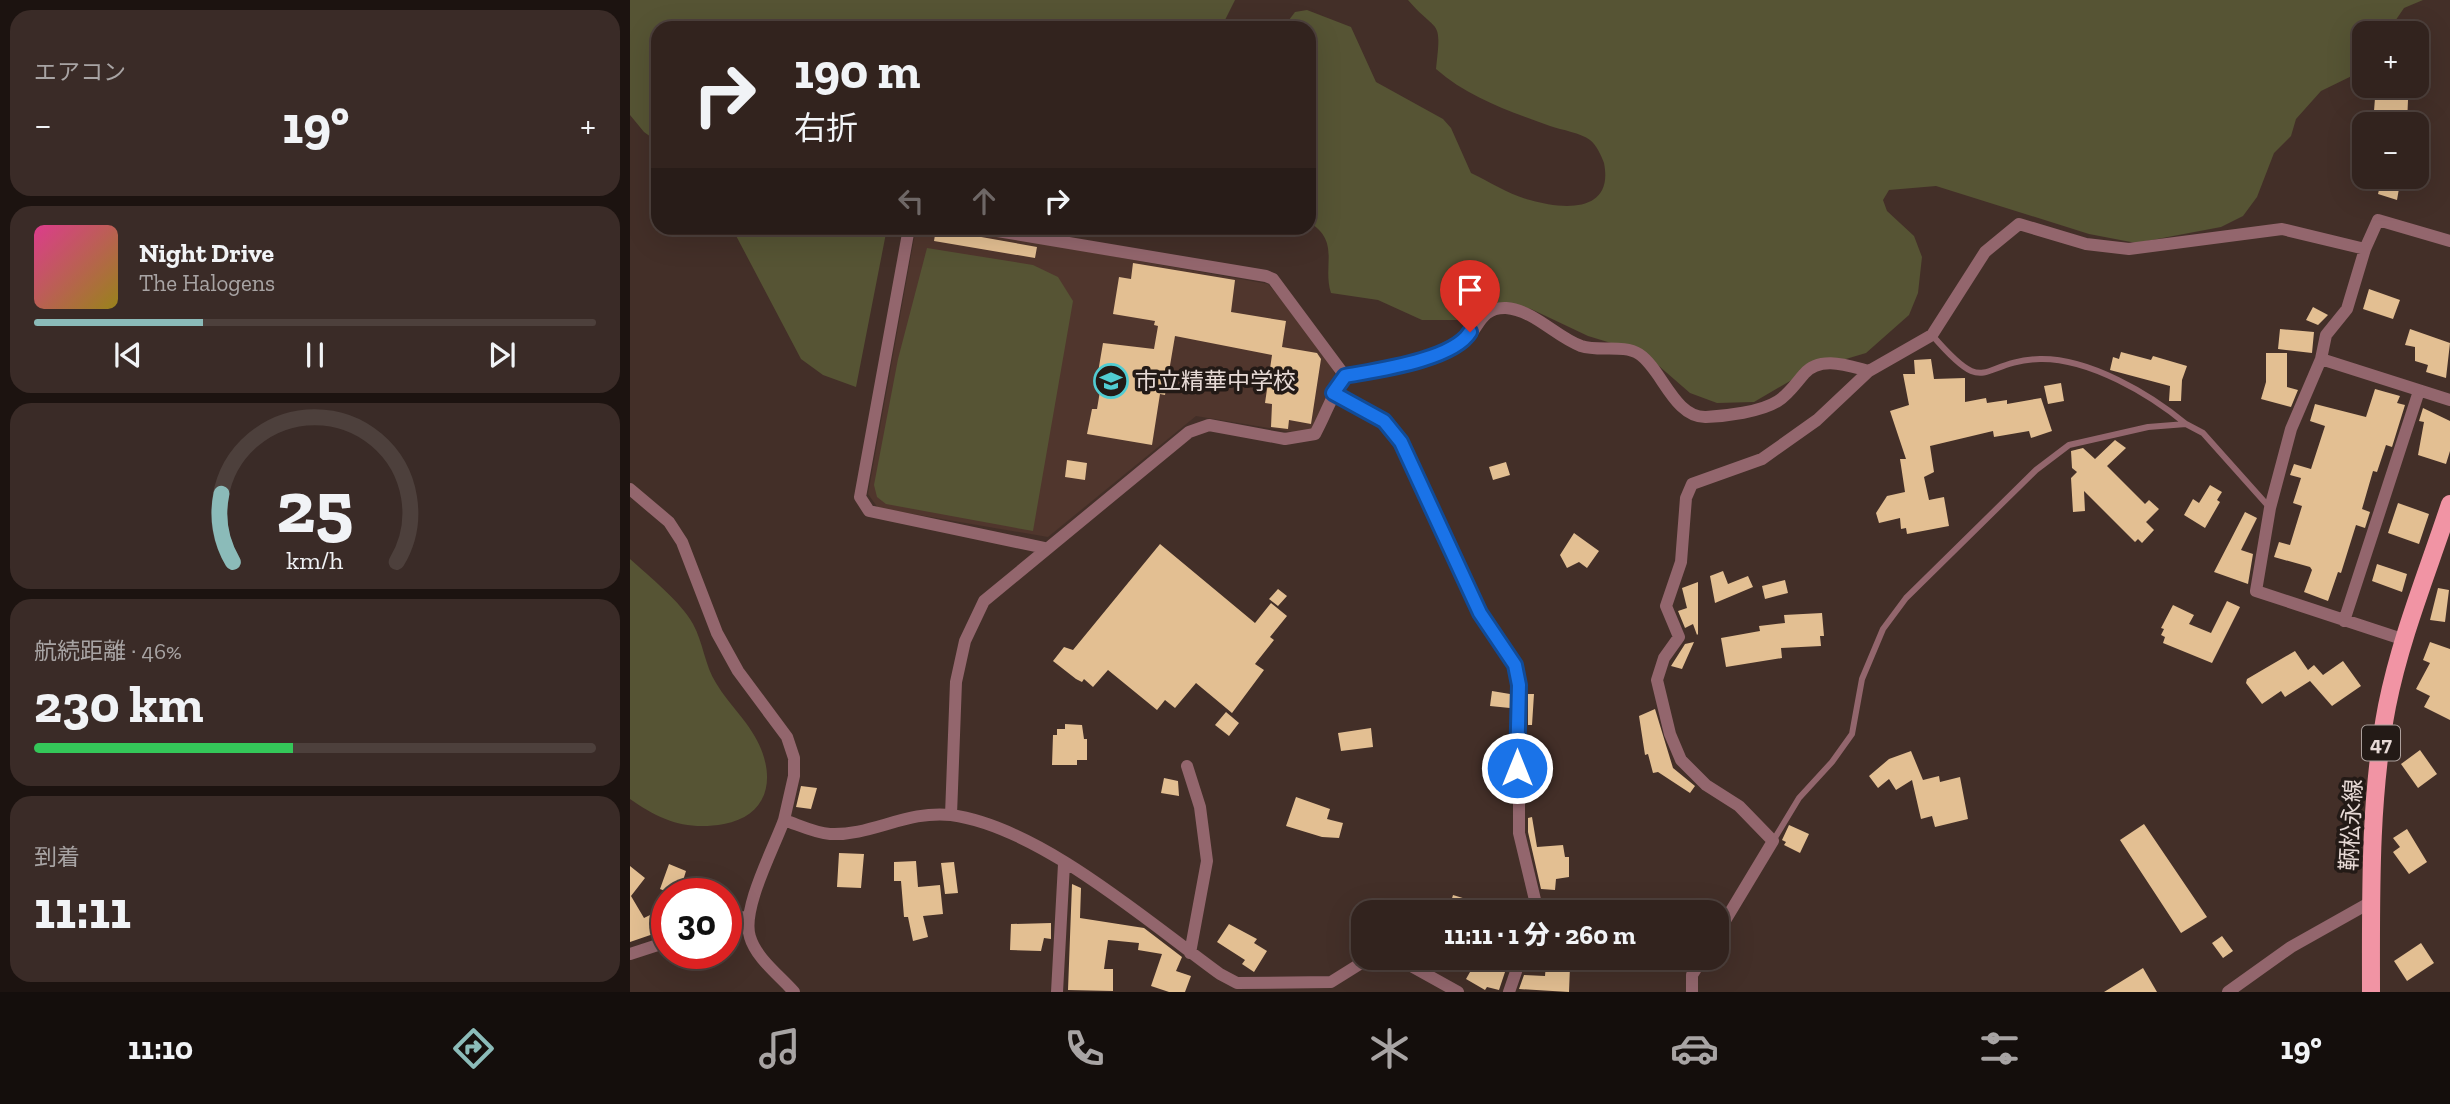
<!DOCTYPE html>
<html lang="ja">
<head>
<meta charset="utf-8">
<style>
  :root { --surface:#32231e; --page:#3a2b27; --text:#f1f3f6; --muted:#a8a4a4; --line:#4d403c; --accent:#8bbbb9 }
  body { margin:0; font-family:"Zilla Slab","Noto Sans JP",serif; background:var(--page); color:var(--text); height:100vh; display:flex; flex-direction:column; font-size:26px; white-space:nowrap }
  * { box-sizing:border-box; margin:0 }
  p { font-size:23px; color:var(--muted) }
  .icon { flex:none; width:38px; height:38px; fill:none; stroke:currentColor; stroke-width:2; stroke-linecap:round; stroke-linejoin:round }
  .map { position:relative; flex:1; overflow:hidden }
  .details { display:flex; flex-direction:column; gap:10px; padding:10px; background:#1c1310; width:630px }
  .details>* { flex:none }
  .banner { position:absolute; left:21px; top:21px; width:665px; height:214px; border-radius:21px; box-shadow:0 7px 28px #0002,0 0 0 2px var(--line); background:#32231e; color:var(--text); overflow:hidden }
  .controls { position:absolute; left:1722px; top:21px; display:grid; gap:14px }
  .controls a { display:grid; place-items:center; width:77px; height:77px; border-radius:14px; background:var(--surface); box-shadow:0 7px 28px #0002,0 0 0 2px var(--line); font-size:35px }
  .speed { position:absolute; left:21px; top:878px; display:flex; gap:14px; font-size:35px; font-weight:700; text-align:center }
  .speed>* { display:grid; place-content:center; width:91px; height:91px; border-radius:50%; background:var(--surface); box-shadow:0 7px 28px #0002,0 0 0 2px var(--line); line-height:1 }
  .speed .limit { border:10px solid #d22; background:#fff; color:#111 }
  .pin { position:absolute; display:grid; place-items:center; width:60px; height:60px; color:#fff; margin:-72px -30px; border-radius:50% 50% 50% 0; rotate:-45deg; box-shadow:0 0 7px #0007 }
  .pin .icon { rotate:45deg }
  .me { position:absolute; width:77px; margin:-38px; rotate:0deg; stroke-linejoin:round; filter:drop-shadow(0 0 5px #0008) }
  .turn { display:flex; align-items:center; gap:24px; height:147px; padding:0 28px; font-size:32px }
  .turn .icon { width:91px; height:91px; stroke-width:2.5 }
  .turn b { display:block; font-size:49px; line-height:60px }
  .lanes { display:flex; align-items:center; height:66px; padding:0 28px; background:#0003; justify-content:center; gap:35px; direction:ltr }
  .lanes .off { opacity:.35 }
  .big { font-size:52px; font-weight:800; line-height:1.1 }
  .details .tile { flex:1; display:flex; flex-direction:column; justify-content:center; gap:10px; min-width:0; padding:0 24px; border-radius:21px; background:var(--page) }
  .details .dial { align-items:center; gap:0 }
  .dial svg { height:182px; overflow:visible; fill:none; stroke:var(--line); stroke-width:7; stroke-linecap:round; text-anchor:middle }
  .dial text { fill:var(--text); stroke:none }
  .song { display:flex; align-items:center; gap:21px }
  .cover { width:84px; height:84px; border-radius:10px; background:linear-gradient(135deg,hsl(330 70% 55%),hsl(50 70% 35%)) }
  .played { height:7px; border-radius:4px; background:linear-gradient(90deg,var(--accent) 30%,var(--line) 30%) }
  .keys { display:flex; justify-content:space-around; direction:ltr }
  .heat { display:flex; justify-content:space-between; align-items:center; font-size:38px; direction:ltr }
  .charge { height:10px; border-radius:5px; background:linear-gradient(90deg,#34c759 46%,var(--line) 0) }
  .trip { position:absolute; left:721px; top:900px; width:378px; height:70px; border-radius:21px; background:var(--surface); box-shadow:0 7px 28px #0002,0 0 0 2px var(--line); font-weight:800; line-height:70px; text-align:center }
  .tabs { display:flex; height:112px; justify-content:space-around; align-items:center; background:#140e0c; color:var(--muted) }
  .tabs .icon { width:49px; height:49px }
  .tabs .current { color:var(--accent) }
  .tabs b { font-size:32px; color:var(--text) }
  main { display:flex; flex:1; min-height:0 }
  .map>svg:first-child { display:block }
  .built { fill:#50362d }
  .green { fill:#565434 }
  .building { fill:#e3bf92 }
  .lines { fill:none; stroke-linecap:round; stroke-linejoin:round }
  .service { stroke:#93666d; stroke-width:6 }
  .minor { stroke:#93666d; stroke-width:12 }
  .primary { stroke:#f194a4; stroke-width:18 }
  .route-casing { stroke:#114b97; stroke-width:18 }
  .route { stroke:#1a73e8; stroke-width:12 }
  .labels { text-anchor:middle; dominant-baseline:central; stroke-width:7; stroke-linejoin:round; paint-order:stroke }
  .shield { fill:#231a16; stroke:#aca09c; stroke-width:2 }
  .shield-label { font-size:21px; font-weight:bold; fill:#e7dad6 }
  .poi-label { font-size:23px; fill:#e7dad6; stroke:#231a16; text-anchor:start }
  .street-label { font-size:23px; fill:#e7dad6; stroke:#231a16 }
</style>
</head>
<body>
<main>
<section class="details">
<div class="tile"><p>エアコン</p>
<div class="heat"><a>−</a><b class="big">19°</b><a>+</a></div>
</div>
<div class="tile">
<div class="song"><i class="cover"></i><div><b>Night Drive</b><p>The Halogens</p></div></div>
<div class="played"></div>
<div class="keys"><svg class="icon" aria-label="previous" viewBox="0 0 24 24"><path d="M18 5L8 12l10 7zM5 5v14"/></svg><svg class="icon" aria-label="pause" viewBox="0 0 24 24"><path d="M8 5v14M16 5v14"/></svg><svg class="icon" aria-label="next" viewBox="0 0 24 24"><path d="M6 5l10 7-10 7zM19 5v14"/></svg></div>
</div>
<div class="tile dial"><svg viewBox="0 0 100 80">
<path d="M14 69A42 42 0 1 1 86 69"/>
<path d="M14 69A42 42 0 0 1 9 39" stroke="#8bbbb9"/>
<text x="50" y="56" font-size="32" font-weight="700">25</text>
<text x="50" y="72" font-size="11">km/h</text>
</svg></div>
<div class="tile"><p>航続距離 · 46%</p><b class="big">230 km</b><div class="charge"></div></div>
<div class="tile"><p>到着</p><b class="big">11:11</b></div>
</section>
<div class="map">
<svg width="1820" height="992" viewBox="0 0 1820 992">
  <rect width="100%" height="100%" fill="#432f28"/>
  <path class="built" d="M286,228H325L638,284L692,346L705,374L687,423L682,430L663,432L566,416L418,537L248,508L238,494Z"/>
  <path class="green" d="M0,0H605L591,28H28V142L14,132L0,115Z
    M778,0H1793L1774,8L1757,33H1734L1732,71L1691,91L1666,119L1661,136L1644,153L1627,197L1613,216L1591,227L1506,243L1459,234L1306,186L1259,190L1253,200L1257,211L1284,236L1292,257L1288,293L1279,315L1236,353L1179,370L1124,402L1087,403L1060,393L1014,353L958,336L901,309L878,305L855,309L835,320H792L748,300L701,293C692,265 711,242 679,222V28H653L665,12L677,10L721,27L746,82L813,119L821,128L841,173C860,182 880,195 900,200C934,210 984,213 974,163C972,157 966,144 960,140C951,133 932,130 920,126C879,111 839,98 806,69C812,16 808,35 778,0Z
    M102,228H257L226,387L193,375L171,359Z
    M297,248L403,265L428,277L443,301L403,531L256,504L247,497L244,485L268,359Z
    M0,559C19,576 51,602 63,624C73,642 75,666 86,683C99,705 122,725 131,749C146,786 133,817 94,824C56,831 30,820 0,799Z"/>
  <path class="building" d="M1745,98L1778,100L1777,124H1743Z
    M1752,177H1771L1767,200L1748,194Z
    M306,229L407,247L405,258L304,241Z
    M503,263L605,280L601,312L656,321L652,347L687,353L691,359L681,424L659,420L658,429L641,427L642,404L635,403L642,355L545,336L535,395L530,394L522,445L457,434L462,409H467L471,385L466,384L473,343L524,349L528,326L524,325L525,321L483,314L489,277L501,279Z
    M1739,289L1770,300L1763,319L1733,309Z
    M1683,307L1698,315L1688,325L1676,320Z
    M1650,329L1684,332L1682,353L1648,349Z
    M1780,329L1820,343L1816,378L1796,372L1798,365L1785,361V347L1775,345Z
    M1491,352L1521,360L1523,356L1557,366L1552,380L1551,401H1539L1540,386L1480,370L1483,357L1489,359Z
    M1636,353H1657V387L1668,390L1661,407L1631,399L1636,382Z
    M1301,359L1304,379L1335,378V402L1356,398L1357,403L1377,400V404L1411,398L1422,431L1401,438L1399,431L1364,437L1363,431L1300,446L1304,472L1294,477L1299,500L1314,497L1319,526L1277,534L1276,528L1271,529L1270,518L1249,523L1246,513L1257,496L1275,492L1270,459H1276L1260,411L1279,405L1273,374H1285L1284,360Z
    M1431,383L1434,401L1418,404L1414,386Z
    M1745,389L1770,396L1767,403L1775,405L1762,447L1756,445L1747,472L1743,471L1732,509L1740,512L1735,528L1726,525L1711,573L1708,572L1698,601L1674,592L1682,570L1680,567L1644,557L1649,542L1660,545L1672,506L1663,503L1671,478L1660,475L1664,464L1681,469L1695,426L1680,421L1685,404L1736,417Z
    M1793,408L1820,421V451L1816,464L1788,455L1794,422L1789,421Z
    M1485,440L1496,448L1477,466L1515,504L1519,500L1529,509L1516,522L1524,530L1512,543L1508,539L1505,542L1454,491L1455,511L1443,512L1441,478L1447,472L1442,468L1441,451L1453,448L1465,459Z
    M437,460L457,463L455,480L435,477Z
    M876,462L880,475L863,480L859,467Z
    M1580,485L1592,492L1587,500L1590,502L1575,528L1554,515L1563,499L1569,503Z
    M1768,503L1799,514L1789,544L1758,533Z
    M1615,512L1627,518L1611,550L1623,554L1618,584L1584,572Z
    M944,533L969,551L957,568L949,562L937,568L930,555Z
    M530,544L625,623L641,603L657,616L640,637L644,640L625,664L634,670L602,713L566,683L545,708L535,700L527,710L478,670L463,687L454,679L452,682L446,679L423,661L434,647L443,650Z
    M1747,564L1777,574L1772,592L1742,581Z
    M1093,571L1098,584L1118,576L1123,587L1085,603L1080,576Z
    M1155,580L1158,593L1135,599L1132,586Z
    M1068,582V634L1067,635L1063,624L1055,628L1048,611L1057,608L1052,588Z
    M1808,588L1819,590L1815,622L1800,620Z
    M648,589L657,596L648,606L639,599Z
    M1597,601L1610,607L1582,663L1533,643L1535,637L1531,635L1534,629L1531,628L1543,605L1564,615L1559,624L1581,633Z
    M1192,613L1194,636H1190L1191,646L1151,648L1152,658L1096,667L1091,638L1130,631L1129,626L1155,623L1154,615Z
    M1064,642L1052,669L1041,666L1055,644Z
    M1800,642L1820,649V720L1794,707L1800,696L1786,689L1800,663L1793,660Z
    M1665,651L1678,670L1684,665L1693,675L1713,661L1731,686L1702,706L1680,681L1655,697L1651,691L1632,704L1616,683L1617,679Z
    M862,691L880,694V708L860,706Z
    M898,694H904L902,725H898Z
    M1025,709L1043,768L1065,786L1060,793L1028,772L1023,773L1018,754L1015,755L1009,716Z
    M596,712L609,723L599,736L585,725Z
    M435,724L452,725L454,739H457V760H447V765H422L423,735H427V729H435Z
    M741,728L743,747L711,751L708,733Z
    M1790,750L1807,774L1788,788L1771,764Z
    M1281,751L1293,780L1309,776L1310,782L1330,777L1338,819L1305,827L1302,816L1291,819L1282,780L1266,790L1259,779L1248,788L1239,776L1259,759Z
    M909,758L914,788L898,791V760Z
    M534,778L548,781L549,796L531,793Z
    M171,786L187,788L181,809L166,807Z
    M666,797L700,809L697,819L713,823L709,838L692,837L656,826Z
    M902,817L907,847L933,845L935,857H939V877L926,879L925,890L911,889L898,832V818Z
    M1514,824L1577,917L1551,933L1490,840Z
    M1159,825L1179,834L1170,853L1154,845L1156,842L1152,840Z
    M1777,829L1797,862L1779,874L1763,852L1770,847L1763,838Z
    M209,853L234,854L231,888L207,887Z
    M286,861L288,887L310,885L313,914L293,916L298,937L283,941L278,917H274L271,881H264V862Z
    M324,862L328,893L315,894L311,863Z
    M39,864L56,871L52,884L76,892V894H43L30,889Z
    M0,866L15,878L1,896L14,918L24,913L32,931L0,942Z
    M442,884L451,888L450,918L514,928L552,957L546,971L561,976L555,992H539L521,986L532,954L508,950L509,943L478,940L474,969H483V991L438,990Z
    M823,895L836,899L832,912H818Z
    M421,923V939L414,938L411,951L380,950L381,924Z
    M599,924L627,939L624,943L637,951L624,972L612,964L615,960L587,942Z
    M1592,936L1603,951L1593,958L1582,943Z
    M1791,943L1804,963L1777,981L1764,961Z
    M854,957H880L869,990L857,987L855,990L836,979L844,965L850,969Z
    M916,964L940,966L939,992L889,989L894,975L915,976Z
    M1513,968L1527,992H1474Z"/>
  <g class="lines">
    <path class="service" d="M1302,335C1359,401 1347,361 1410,359C1459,358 1520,394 1556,424
      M1143,841L1169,798L1202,762L1222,734L1232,679L1253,629L1276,598L1406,470L1439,445L1518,427L1556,424L1573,433L1640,508"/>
    <path class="minor" d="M279,228L230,497L239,511L415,548
      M349,228L636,276L643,279L715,376
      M1691,359L1820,400
      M703,392L754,421L771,442L850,613L885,665L889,685V833L906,904L904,912
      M0,489L39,522L52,542L87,633L108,671L157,737L164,758V776L154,820
      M1714,621L1789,391
      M1772,639L1626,591L1640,508L1661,429L1691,359L1696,335L1717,309L1735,249L1748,220L1820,241
      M557,766L570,807L577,861L560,953
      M321,815L326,682L335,641L354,601L559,432L579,425L655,439L685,434C696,414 702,394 715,376C744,371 810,360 833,343C849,330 849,307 876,308C904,310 926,337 951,346C969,352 993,344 1009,354C1032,369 1044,418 1076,417C1096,416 1131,412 1148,401C1159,394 1166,383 1174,374C1190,355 1219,366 1239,371
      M96,918L117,917
      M1087,934L1143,841L1109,806L1076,785L1051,760L1040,734L1027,680L1034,658L1049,637L1036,606L1051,562L1056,498L1062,484L1132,459L1187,420L1239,371L1302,335L1355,252L1389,224L1456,244L1499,249L1652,229L1735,249
      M0,954L37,942
      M765,957L828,992
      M164,992C150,976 126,958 120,937C111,909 144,848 154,820C169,825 185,833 200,834C241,836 277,810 321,815C410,827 518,922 590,974L607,983L701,982L741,957
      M427,992L434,864
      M879,992L891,957
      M1062,992V975L1073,957
      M1598,992L1661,947L1741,902"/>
    <path class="primary" d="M1741,992C1741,898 1739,799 1757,706C1771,636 1798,571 1820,504"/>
  </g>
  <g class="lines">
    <g class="route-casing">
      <path id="route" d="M840,332C823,360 747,370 715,376L703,393L754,421L771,442L850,613L885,665L889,685L887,768"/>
    </g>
    <use href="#route" class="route"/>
  </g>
  <defs>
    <g id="school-ring" transform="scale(1.75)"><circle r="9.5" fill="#231a16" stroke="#51ccd2" stroke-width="1.5"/><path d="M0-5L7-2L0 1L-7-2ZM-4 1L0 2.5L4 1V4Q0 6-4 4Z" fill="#51ccd2"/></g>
  </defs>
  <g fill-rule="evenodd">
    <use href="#school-ring" x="481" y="381"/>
  </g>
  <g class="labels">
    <rect class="shield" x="1732" y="725.5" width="38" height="35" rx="5"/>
    <g class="shield-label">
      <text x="1751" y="743">47</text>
    </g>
    <g class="poi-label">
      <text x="505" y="381">市立精華中学校</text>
    </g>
    <g class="street-label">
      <text transform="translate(1721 825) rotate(-87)">鞆松永線</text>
    </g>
  </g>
</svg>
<div class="controls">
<a>+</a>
<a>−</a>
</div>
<div class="speed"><div class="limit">30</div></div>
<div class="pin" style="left:840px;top:332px;background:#d93025"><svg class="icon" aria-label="arrive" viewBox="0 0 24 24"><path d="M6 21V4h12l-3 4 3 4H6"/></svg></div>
<svg class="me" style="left:887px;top:768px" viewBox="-20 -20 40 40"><circle r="17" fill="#1a73e8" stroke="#fff" stroke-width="3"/><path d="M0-11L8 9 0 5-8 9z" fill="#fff"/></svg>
<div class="trip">11:11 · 1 分 · 260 m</div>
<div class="banner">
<div class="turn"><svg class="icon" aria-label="right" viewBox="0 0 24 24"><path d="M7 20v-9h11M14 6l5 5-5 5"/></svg><div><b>190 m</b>右折</div></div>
<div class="lanes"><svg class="icon off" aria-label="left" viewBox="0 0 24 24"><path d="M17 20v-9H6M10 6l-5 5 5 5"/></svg><svg class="icon off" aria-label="ahead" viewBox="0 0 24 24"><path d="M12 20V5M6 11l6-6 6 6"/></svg><svg class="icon" aria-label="right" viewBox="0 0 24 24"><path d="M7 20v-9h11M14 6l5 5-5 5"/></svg></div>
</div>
</div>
</main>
<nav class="tabs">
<b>11:10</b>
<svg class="icon current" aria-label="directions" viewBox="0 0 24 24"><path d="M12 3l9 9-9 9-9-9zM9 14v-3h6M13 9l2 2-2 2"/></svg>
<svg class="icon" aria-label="music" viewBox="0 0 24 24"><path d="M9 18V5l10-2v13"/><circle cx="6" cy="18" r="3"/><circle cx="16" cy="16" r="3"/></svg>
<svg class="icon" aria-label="phone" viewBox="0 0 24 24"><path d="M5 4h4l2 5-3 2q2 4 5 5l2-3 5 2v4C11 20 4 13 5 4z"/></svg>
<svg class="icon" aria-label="climate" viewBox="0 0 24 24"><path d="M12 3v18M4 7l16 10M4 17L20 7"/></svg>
<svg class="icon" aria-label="car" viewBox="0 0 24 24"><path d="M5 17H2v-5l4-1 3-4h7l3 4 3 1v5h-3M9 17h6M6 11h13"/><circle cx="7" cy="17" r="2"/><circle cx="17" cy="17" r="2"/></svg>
<svg class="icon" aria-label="filters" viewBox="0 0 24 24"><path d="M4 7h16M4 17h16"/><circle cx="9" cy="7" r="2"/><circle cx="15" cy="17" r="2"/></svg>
<b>19°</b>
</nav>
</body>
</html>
